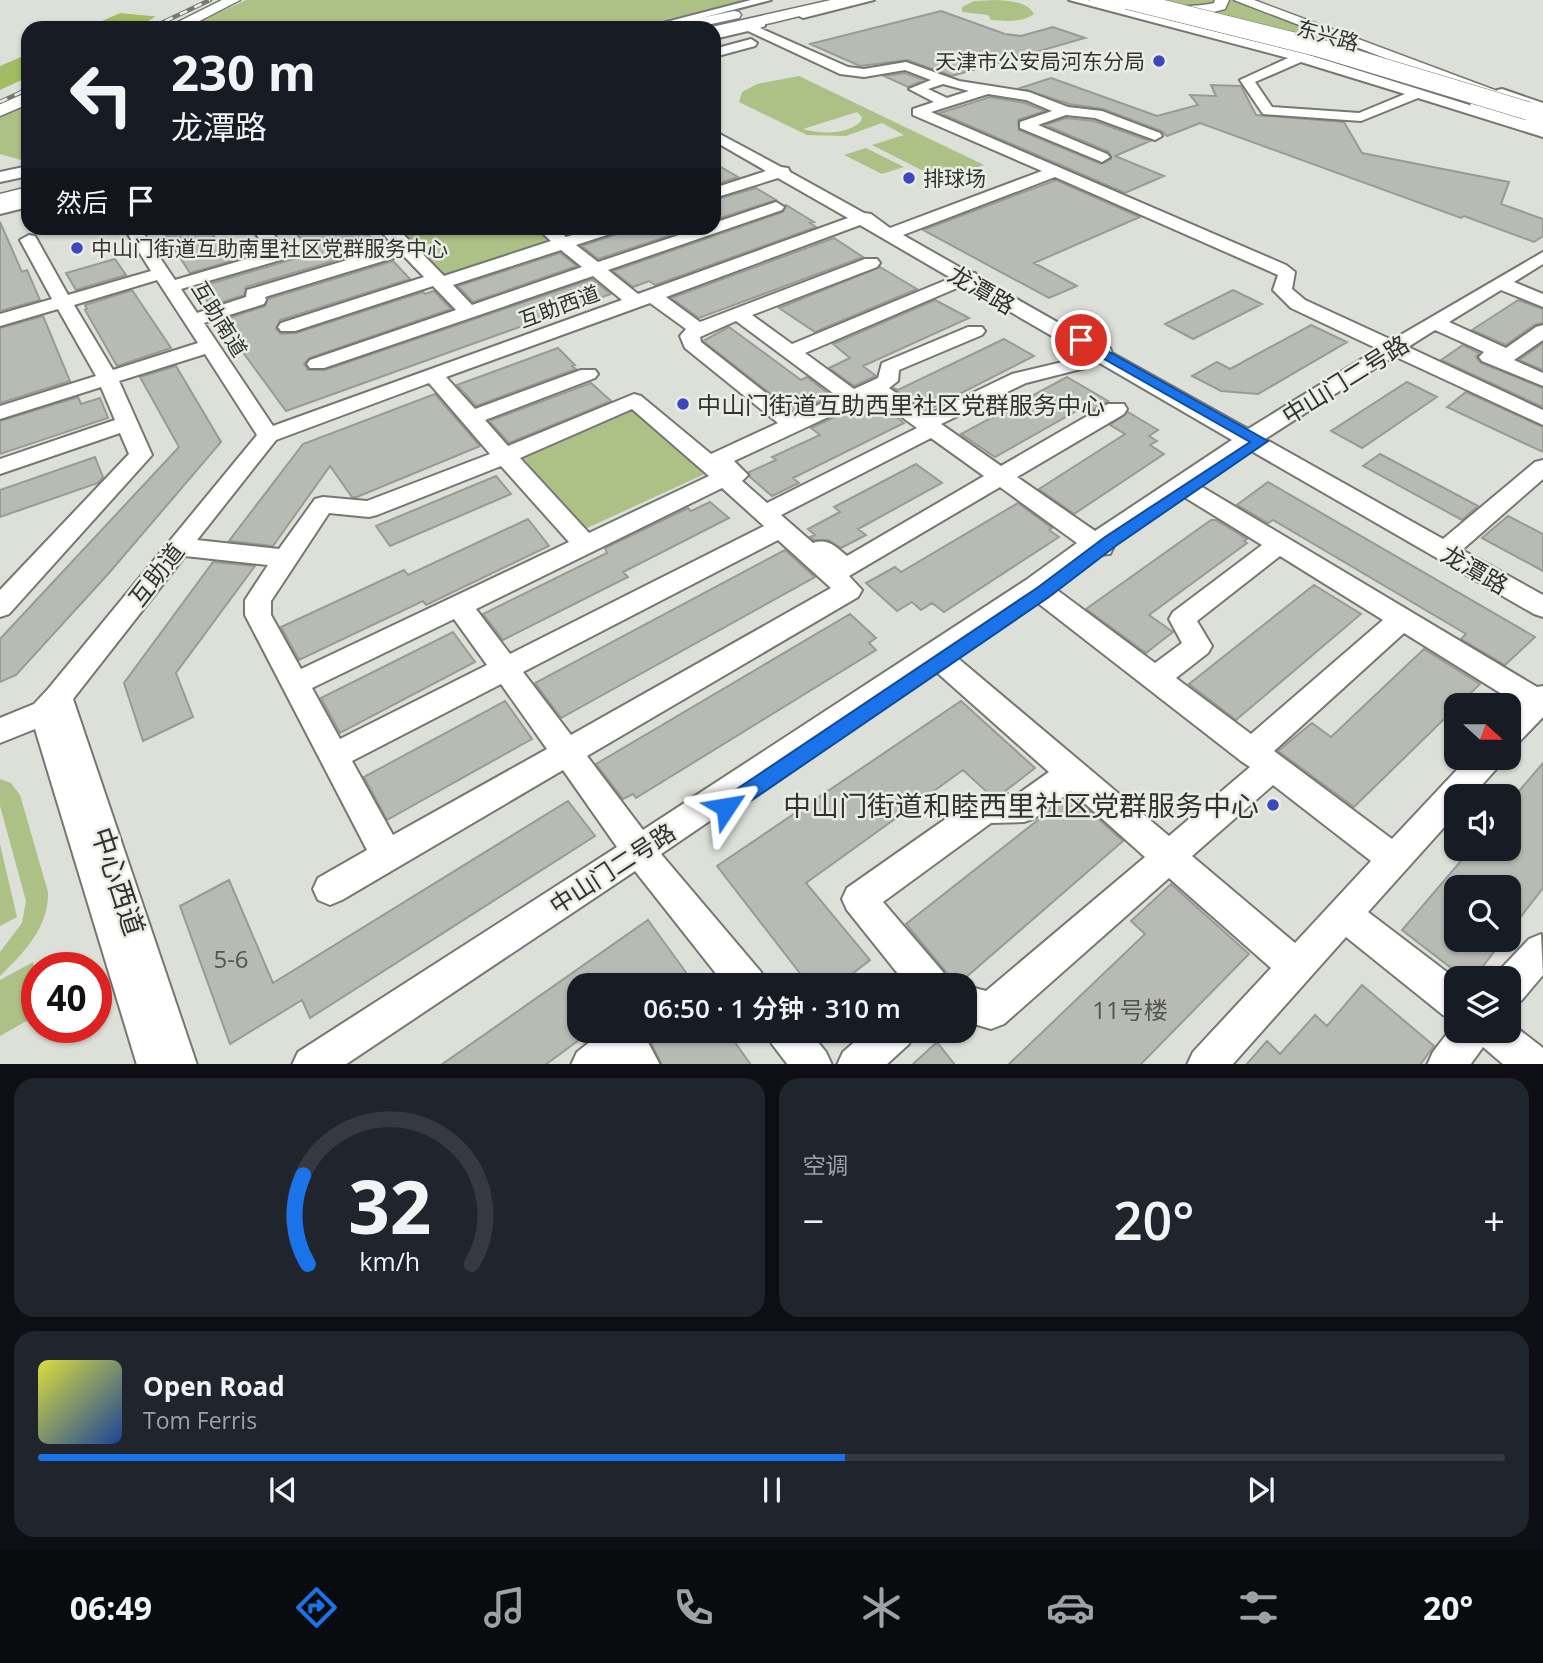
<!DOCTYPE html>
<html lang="zh">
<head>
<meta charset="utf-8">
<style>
  :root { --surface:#171b24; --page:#20242c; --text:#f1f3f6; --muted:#9ea1a6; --line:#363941; --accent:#1a73e8 }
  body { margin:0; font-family:"Open Sans","Noto Sans SC",sans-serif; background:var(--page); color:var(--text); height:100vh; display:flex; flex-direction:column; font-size:26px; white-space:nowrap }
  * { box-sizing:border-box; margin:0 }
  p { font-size:23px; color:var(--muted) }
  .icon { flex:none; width:38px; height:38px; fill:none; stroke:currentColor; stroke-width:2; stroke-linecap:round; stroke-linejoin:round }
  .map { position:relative; height:1064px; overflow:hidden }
  .sheet { display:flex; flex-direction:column; gap:14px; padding:14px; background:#0d0f14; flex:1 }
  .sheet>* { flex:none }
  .hud { position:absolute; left:21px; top:21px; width:700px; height:214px; border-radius:21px; box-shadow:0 2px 5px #0004; background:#171b24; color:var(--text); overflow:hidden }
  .needle { width:46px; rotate:111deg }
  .controls { position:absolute; left:1444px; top:693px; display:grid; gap:14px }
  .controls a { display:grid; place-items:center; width:77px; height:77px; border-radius:14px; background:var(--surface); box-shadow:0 2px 5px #0004; font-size:35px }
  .speed { position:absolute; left:21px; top:952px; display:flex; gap:14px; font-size:35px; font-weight:700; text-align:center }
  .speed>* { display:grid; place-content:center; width:91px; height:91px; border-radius:50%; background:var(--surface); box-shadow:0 2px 5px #0004; line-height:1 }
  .speed .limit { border:10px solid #d22; background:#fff; color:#111 }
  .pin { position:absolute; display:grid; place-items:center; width:60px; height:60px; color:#fff; margin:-30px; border:4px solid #fff; border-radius:50%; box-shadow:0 2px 7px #0007 }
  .me { position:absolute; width:77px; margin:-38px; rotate:57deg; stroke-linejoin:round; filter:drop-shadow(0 0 5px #0008) }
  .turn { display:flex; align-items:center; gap:24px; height:147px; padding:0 35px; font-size:32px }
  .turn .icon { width:91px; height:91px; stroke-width:2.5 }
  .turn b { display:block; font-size:49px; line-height:60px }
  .then { display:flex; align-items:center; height:66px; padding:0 35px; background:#0003; gap:14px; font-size:26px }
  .big { font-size:52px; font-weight:600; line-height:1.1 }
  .sheet .widget { flex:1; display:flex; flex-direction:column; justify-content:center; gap:10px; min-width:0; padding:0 24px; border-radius:21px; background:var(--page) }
  .sheet .dial { align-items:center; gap:0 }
  .dial svg { height:182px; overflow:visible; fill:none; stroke:var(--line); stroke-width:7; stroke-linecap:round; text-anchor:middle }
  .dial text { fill:var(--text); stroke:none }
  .song { display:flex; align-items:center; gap:21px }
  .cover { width:84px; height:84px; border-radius:10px; background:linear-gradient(135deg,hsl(60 70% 55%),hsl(220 70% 35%)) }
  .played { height:7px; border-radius:4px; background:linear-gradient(90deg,var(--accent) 55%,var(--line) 55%) }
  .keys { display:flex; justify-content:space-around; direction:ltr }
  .heat { display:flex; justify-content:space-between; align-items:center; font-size:38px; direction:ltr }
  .sheet .tiles { flex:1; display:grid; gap:14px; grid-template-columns:1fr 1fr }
  .widget:last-child { grid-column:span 2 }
  .trip { position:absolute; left:567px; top:973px; width:410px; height:70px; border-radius:21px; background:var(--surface); box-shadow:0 2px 5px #0004; font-weight:600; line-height:70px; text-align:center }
  .menu { display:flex; height:112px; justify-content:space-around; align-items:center; background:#090b0e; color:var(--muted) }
  .menu .icon { width:49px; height:49px }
  .menu .active { color:var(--accent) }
  .menu b { font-size:32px; color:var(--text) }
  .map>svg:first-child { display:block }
  .green { fill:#adc186; fill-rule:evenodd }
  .water { fill:#a1bc62 }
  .pier { fill:#dde0d8 }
  .building { fill:#b8bbb4; stroke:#989b94; stroke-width:2 }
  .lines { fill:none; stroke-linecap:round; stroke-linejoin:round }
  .minor-casing { stroke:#757771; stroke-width:4 }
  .major-casing { stroke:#757771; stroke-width:3 }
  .highway-casing { stroke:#757771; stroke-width:3 }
  .minor { fill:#fff; fill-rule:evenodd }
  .major { fill:#fff; fill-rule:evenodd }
  .highway { fill:#fff; fill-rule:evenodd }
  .rail-casing { stroke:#767873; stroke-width:4.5 }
  .rail { stroke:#eaede6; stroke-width:2.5; stroke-dasharray:8; stroke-linecap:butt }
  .highway-bridge-casing { stroke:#757771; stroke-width:19; stroke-linecap:butt }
  .highway-bridge { stroke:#fff; stroke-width:18 }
  .route { fill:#1a73e8; stroke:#114b97; stroke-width:2 }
  .poi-dot { fill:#3d48bc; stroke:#eaede6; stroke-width:2.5 }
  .labels { text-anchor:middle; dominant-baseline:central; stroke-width:5; stroke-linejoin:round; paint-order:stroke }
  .far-street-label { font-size:21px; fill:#323330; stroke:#eaede6 }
  .far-poi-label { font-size:21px; fill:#323330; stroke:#eaede6; text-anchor:start }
  .street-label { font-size:24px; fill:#323330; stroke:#eaede6 }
  .poi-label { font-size:24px; fill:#323330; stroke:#eaede6; text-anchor:start }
  .near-number-label { font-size:24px; fill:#545551 }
  .near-poi-label { font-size:28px; fill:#323330; stroke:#eaede6; text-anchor:end }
  .near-street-label { font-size:28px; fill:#323330; stroke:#eaede6 }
</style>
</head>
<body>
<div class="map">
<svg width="1543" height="1065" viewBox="0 0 1543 1065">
  <rect width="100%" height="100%" fill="#dde0d8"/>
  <path class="green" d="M246,0H749L631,28H186Z
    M997,0C1011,1 1028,2 1034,14C1022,23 1005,21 991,20L988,15L962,12V7L974,1Z
    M1102,0H1232L1430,73Z
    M799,76L984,165L941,180L872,145L904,135L882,123L846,136L807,135L739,102L742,92L757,84ZM857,112L862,117L861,121C848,135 821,134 803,129Z
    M28,103V162L0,154V116Z
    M866,148L904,167L882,174L844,155Z
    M403,228H537L556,243L446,279L395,230Z
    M638,406L709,472L585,529L520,455Z
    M0,779L11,783L20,795L48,892C49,927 24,953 0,976V952L22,923L26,901L0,806Z
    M0,844L17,917L0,926Z
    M33,962L37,979V1015L0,1036V980Z"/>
  <path class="water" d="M150,0L155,17L136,28H86Z
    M28,54V77L0,90V66Z"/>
  <path class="pier" d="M148,0H195L162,17L118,13Z"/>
  <path class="building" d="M941,11L1005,34L1021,36L1053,27L1085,38L952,76L907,60L860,66L810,44Z
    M905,73L924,80L908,87L884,76Z
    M1051,78L1157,116L1198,105L1190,95L1216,96L1211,85L1241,86L1256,115L1344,122L1362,153L1509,182L1501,204L1543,219V236L1534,242L1464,216L1461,218L1200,123L1167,136L1161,131L1103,109L1069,104L1020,88Z
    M990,97L1025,103L1045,111L1018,120L1019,130L1101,164L1111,159L1109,152L1045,125L1066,118L1094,121L1150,141L1115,156L1164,176L1125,193L940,113Z
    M714,163L738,177L714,185Z
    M1056,180L1140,217L1034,263L1077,286L1049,298L923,230Z
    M756,188L776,200L714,220V200Z
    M786,205L814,222L810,223L816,227L655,285L649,281L633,287L613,271L783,212Z
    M0,222L22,272L27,270L40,300L0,311Z
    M161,228H208L232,261L190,273Z
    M291,228H361L381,247L246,287L244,295L210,306L199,287L314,253Z
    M621,228H693L598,259L582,246L617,234Z
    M834,238L863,257L699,318L671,298Z
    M560,253L577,266L473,302L458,286Z
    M115,259L126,275L76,290L66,273Z
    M393,261L410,279L280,320L276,329L281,334L296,333L423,292L425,294L434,291L451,309L309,358L304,364L308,370H325L592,279L611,294L286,411L220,321L265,306L268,299Z
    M880,267L917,289L815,332L779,308Z
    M132,290L171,348L117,366L85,310L87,309L85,305Z
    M1233,290L1262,304L1193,339L1165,324Z
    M935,300L969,318L863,366L876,376L854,386L829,368L850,358L833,344Z
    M1518,300L1543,309V323L1534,325L1506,345L1472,330Z
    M43,316L70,381L0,403V328Z
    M1311,325L1347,342L1258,394L1221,391L1192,376L1217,362L1230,369Z
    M729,327L801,380L807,377L832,396L795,413L703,341Z
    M1004,339L1034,356L926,411L893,388L898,390Z
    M1543,343V370L1519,360Z
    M1463,345L1479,353L1476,357L1481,363L1543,388V407L1441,360Z
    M558,348L575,365L572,366L576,369L476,406L457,385Z
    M176,366L221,442L109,573L16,675L0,682V639L179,447L140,377Z
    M1067,377L1108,401L1089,412L1082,408L995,457L961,434Z
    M1407,382L1437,397L1362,448L1331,431Z
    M591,383L611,401L509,443L489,421Z
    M1466,392L1543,427V452L1447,407Z
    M435,394L480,446L357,497H352L330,466L273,546L229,541L303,444Z
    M78,397L81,404L100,398L108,418L0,454V421Z
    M873,399L904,423L793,478L799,483L772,496L750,477L749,472L776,460L772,457L820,435L811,428Z
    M1128,412L1158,430L1149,436L1157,441L1150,445L1164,454L1074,514L1039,489L1125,434L1110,425Z
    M1380,454L1478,506L1462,520L1363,466Z
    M95,457L103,477L98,483L0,517V490Z
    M916,464L942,483L858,529L866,535L841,548L828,540H814L810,537L815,535L808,529L840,512L834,507Z
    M496,476L511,494L390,546L376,526Z
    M1268,482L1535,637L1505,665L1461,639L1466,634L1273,520L1268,523L1237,505Z
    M710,502L729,518L623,572L628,577L503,640L483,614L607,553L605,548L688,508L691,511Z
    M1018,503L1052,528L1049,530L1059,537L944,612L932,603L921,610L912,602L897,611L866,583L895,567L901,572Z
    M1508,516L1543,534V571L1482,538Z
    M528,519L549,546L426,605L423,601L299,660L281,627L404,570L408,575Z
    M1211,520H1216L1247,539L1244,541L1247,543L1149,615L1173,632L1146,653L1086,609Z
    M785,550L815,577L561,718L535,683Z
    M213,562L255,566L176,673L193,717L143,741L124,683Z
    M1314,585L1361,614L1236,720L1189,684Z
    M850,614L876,638L869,643L876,650L636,798L633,794L623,799L596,764Z
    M453,632L475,662L340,733L321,698Z
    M1424,649L1480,684L1354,807L1278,751L1312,723L1331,737Z
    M505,701L532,739L387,820L364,777Z
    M961,701L1035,768L1004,792H987L963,770L806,883L870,960L838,985H809L717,866Z
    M1543,763V888L1508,933V887H1456V940H1503L1474,978H1464L1402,930L1471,849H1508V804Z
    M1071,794L1123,841L957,985L906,924Z
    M568,801L595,836L310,1018L302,1000L230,1044L180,906L229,880L273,983Z
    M1171,884L1249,954L1140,1065H1008L1145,934L1131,921Z
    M648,920L695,985H579V1040L545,1065H441Z
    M1362,985L1434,1046L1420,1065H1246L1267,1041L1280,1054L1315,1015L1327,1026Z
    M645,1031H727L751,1065H662Z
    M937,1042L955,1065H912Z"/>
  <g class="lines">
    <g class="minor-casing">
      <path id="minor" d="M751,0H771L663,28H643Z
        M854,0H874L803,18L797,15Z
        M1069,0H1088L1306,54L1543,128V137L1418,98L1361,121L1263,114L1240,80L1288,58ZM1301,62L1405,94L1359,113L1272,107L1255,82Z
        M745,21L765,22V26L760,28L848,67L864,69L906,62L959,81L1029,92L1068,107L1102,111L1160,133L1162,136L1155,140L1095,118L1066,115L1038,125L1107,154L1110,157L1102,162L1020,128V122L1052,111L1026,100L988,94L931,112L1286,265L1295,272L1292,289L1305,300L1392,340L1543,252V264L1514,282L1543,294V307L1501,290L1449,322L1506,348L1536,327L1543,325V340L1514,360L1543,373V386L1482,361L1479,357L1484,352L1435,330L1408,347L1543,410V425L1394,356L1265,439L1443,539L1535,462L1543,460V479L1462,550L1543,595V617L1534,614L1248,449L1197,484L1537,687L1543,686V717L1518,743L1508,746V714L1518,704L1404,633L1274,751L1392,839L1468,758H1502L1498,767L1472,796H1456V814L1368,912L1456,979V1020L1443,1015L1346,937L1232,1065H1187L1193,1052L1271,968L1169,878L1004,1024L991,1029L964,1021L963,985L986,991L1145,857L1071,791L1035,818L1024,822L991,823L883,902L943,972L948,985H907L847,910L842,899L847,888L974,799L985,795L1018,794L1049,772L933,669L661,854L761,972L766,985H725L635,871L345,1065H292L298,1052L617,847L563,770L342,900L330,905L318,900L313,889L318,878L367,850L245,615V600L268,565L185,556L73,699L197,1065H137L35,729L0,743V718L34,704L48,689L257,435L205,354L119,381L152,455L9,614L0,617V590L129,454L120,433L0,474V459L115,420L101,387L0,419V406L96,376L58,309L0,326V314L52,299L20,240L29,235L35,236L68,295L151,271L124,228H140L175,280L270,252L251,228H268L290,254L287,258L181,289L197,313L246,297L247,290L394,246L378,228H397L444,276L551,241L537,228H555L566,237L595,228H618L616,232L576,245L598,262L700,228H714V223L770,204L776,202L784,207L782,210L608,270L638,294L848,218L778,178L714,198V188L766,171L714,141V131L781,167L788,168L790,172L864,213L871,214L890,228L1042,171L913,115V109L934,102L909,89L931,80L905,70L864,77L840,74L748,31L714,39V31L740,25ZM943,84L969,91L947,98L928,89ZM1055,177L1278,275L1273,290L1291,308L1378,349L1248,429L1112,353L1110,348L1101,347L978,277L975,273L968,272L903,235ZM860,225L951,278L792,344L752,315L877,267L880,263L877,259H865L700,322L666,297ZM561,250L582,267L472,305L453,285ZM403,255L424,277L281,323L278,327L281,331H295L433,286L456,310L310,360L307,364L310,368H324L593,276L622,300L273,426L204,323L264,304L266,300L265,297ZM157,280L198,343L113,370L74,305ZM964,285L1083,354L1071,360L1012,374L927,415L889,388L898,381L899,370L982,335L985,331L982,327H968L882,363L878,378L854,389L805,353ZM650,303L686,329L680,336L685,348L778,423L711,454L641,396L634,394L508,446L485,420L595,378L598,374L595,370H581L475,409L446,377ZM736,321L837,396L795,416L701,342L700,337ZM1098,362L1232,440L1095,531L1017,477L1124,414L1127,409L1124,404H1108L1001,466L941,424L1026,383L1085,368ZM429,383L490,454L367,501L323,497L315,499L279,549L197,540L276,440ZM873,396L917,428L767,503L742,481L748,475L734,461ZM632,409L709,476L589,533L520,458ZM931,438L984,476L847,556C835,546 828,538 813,543L781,515ZM501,466L569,542L301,669L271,615V601L329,513L369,517L377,515ZM1000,487L1077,543L1026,580L643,830L587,756L858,597L862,590L849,576ZM722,488L764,526L510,654L476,609ZM1181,495L1262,545L1173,612L1169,619L1182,643L1155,663L1053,587L1096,555L1110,554L1113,548L1111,544ZM778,540L831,588L571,735L523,672ZM1280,556L1383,620L1251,734L1176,678L1208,653L1212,646L1197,621ZM1034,600L1241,761L1250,767L1169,836L954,655ZM454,619L487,665L340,739L312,688ZM501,684L547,749L393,835L352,761ZM1273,785L1371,861L1295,943L1192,856Z
        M751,39L757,43L755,46L714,57V49Z
        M1502,89L1543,103V112L1497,96V90Z
        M28,166V176L0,182V172Z
        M28,197V207L0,214V204Z
        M1541,934L1543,975L1521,1001L1508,1006V978H1494L1495,975L1529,939Z
        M1508,1021L1543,1048V1065H1504L1483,1047L1470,1065H1427L1433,1052L1456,1022V1031H1508Z
        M604,1031H642L660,1065H571L577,1052Z
        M766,1031H809L826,1052L832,1065H788L772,1044Z
        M867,1031H915L909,1044L886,1065H837L843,1052Z"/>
    </g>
    <g class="major-casing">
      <path id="major" d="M222,0H240L186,28H166Z
        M831,0H855L853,3L771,23L714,34V28H707Z
        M1215,0H1229L1225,9C1209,13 1172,24 1159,13C1168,5 1199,7 1214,3Z
        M1234,0H1254L1543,108V119Z
        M734,11L739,12L741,15L739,18L693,28H664L667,25Z
        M28,92V104L0,116V104Z
        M28,187V199L0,206V194Z"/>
    </g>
    <g class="highway-casing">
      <path id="highway" d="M1090,0H1117L1172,14L1174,17L1166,22L1092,3Z
        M1480,98L1543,118V131L1473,108L1470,104Z"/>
    </g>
    <use href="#minor" class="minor"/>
    <use href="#major" class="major"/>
    <use href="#highway" class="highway"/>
    <g class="rail-casing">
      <path id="rail" d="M151,28L210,0
        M0,102L28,89"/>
    </g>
    <use href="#rail" class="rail"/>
    <g class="highway-bridge-casing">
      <path id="highway-bridge" d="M1127,0L1316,47L1528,111"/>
    </g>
    <use href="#highway-bridge" class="highway-bridge"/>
  </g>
  <path class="route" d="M1081,336L1268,441L1117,545L1049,597L733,813L726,816L719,813L716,807L719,801L1037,588L1105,537L1250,442L1076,343V337Z"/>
  <g class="poi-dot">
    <circle cx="1159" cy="61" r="7"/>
    <circle cx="909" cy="178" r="7"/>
    <circle cx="77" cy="248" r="7"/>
    <circle cx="683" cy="404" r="7"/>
    <circle cx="1273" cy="805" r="7"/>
  </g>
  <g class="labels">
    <g class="far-street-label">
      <text transform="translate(1328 35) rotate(15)">东兴路</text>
      <text transform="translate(559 306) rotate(-20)">互助西道</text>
      <text transform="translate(220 319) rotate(58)">互助南道</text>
    </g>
    <g class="far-poi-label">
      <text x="1145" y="61" text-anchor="end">天津市公安局河东分局</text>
      <text x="923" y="178">排球场</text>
      <text x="91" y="248">中山门街道互助南里社区党群服务中心</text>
    </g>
    <g class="street-label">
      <text transform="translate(982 289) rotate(30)">龙潭路</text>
      <text transform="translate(1345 379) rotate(-32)">中山门二号路</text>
      <text transform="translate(1475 569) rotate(30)">龙潭路</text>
      <text transform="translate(156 574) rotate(-52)">互助道</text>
      <text transform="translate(612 868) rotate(-33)">中山门二号路</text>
    </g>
    <g class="poi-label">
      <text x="697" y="404">中山门街道互助西里社区党群服务中心</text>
    </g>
    <g class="near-number-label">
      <text x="231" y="958">5-6</text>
      <text x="1130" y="1009">11号楼</text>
    </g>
    <g class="near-poi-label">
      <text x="1259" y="805">中山门街道和睦西里社区党群服务中心</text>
    </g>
    <g class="near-street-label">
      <text transform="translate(119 881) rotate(72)">中心西道</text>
    </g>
  </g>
</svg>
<div class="controls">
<a><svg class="needle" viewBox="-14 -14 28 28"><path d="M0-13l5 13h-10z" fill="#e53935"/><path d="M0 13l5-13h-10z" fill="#9ea1a6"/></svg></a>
<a><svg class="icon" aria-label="sound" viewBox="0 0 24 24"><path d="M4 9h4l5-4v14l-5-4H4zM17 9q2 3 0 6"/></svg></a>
<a><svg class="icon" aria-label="search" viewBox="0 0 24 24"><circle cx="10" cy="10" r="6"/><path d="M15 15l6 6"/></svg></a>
<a><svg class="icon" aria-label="layers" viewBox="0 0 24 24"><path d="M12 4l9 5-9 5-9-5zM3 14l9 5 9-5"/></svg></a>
</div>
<div class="speed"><div class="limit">40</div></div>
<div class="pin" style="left:1081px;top:340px;background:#d93025"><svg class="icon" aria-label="arrive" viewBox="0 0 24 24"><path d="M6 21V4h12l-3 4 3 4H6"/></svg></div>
<svg class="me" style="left:726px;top:807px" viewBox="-20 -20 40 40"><path d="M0-17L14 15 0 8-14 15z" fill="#1a73e8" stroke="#fff" stroke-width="4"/></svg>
<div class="trip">06:50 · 1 分钟 · 310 m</div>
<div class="hud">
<div class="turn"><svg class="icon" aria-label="left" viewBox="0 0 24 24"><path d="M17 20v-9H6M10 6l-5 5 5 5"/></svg><div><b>230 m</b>龙潭路</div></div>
<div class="then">然后<svg class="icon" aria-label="arrive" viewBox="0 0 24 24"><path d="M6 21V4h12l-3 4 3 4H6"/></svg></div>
</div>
</div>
<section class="sheet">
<div class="tiles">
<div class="widget dial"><svg viewBox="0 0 100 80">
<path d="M14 69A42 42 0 1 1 86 69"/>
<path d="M14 69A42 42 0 0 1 12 30" stroke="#1a73e8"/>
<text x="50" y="56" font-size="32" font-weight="700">32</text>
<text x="50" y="72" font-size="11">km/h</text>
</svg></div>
<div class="widget"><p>空调</p>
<div class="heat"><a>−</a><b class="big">20°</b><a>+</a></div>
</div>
<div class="widget">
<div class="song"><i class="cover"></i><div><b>Open Road</b><p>Tom Ferris</p></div></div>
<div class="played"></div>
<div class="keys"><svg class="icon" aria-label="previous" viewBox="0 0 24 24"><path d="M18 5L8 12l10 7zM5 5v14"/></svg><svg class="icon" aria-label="pause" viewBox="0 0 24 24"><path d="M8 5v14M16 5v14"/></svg><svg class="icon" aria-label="next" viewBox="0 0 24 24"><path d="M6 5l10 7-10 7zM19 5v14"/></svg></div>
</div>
</div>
</section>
<nav class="menu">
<b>06:49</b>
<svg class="icon active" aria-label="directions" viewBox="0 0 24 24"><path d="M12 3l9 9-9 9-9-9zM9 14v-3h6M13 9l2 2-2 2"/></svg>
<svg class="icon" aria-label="music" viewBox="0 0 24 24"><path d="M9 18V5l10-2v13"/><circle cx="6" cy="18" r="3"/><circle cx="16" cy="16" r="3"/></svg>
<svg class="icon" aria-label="phone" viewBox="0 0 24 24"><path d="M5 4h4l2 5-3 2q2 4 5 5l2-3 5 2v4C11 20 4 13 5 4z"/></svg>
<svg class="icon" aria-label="climate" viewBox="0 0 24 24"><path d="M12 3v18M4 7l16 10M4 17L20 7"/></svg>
<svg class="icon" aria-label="car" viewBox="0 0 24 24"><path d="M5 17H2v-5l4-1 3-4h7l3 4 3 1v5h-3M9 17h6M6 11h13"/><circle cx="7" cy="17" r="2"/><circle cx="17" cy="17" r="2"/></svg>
<svg class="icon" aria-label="filters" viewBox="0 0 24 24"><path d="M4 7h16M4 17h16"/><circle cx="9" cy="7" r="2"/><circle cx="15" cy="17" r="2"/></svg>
<b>20°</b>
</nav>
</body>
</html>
